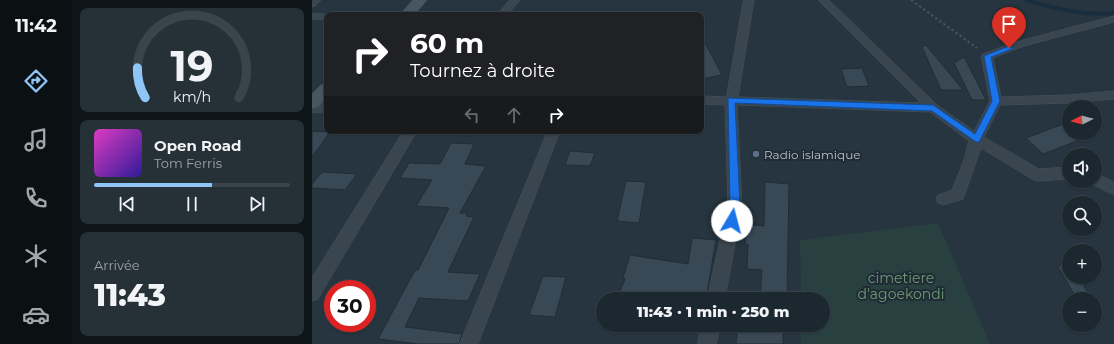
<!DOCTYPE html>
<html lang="fr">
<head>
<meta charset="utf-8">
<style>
  :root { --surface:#1c282f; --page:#253037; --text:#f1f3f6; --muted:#a0a6aa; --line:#3a444b; --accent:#8fc6f6 }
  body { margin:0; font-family:Montserrat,sans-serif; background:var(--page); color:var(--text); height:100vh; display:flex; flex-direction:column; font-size:15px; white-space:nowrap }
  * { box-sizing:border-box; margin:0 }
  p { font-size:13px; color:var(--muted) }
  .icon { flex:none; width:22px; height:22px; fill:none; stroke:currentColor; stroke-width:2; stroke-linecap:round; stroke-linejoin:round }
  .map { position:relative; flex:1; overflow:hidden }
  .sheet { display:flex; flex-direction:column; gap:8px; padding:8px; background:#0f161a; width:240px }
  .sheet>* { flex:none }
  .banner { position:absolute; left:12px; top:12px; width:380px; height:122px; border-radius:8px; box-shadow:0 1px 3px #0004,0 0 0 1px var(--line); background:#202124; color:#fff; overflow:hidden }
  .needle { width:26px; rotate:264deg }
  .tools { position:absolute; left:750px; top:100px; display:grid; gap:8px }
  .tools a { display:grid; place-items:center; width:40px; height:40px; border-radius:50%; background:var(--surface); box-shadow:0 1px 3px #0004,0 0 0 1px var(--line); font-size:20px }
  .speed { position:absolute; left:12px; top:280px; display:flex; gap:8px; font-size:20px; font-weight:700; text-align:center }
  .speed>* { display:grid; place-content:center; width:52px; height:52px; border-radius:50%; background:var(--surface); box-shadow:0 1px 3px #0004,0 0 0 1px var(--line); line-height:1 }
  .speed .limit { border:6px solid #d22; background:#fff; color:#111 }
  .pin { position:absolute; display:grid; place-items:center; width:34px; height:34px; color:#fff; margin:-41px -17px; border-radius:50% 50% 50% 0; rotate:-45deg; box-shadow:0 0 4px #0007 }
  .pin .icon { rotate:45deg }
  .me { position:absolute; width:44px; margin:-22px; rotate:8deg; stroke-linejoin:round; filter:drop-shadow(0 0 3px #0008) }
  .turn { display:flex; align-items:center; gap:14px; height:84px; padding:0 20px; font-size:18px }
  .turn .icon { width:52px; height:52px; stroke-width:2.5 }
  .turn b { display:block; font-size:28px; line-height:34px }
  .lanes { display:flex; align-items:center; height:38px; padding:0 20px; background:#0003; justify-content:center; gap:20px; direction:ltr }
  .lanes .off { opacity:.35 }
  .big { font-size:30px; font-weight:800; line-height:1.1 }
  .sheet .card { flex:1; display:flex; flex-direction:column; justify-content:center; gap:6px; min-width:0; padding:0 14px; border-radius:8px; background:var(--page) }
  .sheet .dial { align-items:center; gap:0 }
  .dial svg { height:104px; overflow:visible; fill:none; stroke:var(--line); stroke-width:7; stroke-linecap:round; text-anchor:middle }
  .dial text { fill:var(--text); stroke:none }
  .song { display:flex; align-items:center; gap:12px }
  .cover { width:48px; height:48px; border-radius:6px; background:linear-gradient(135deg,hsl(310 70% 55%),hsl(250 70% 35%)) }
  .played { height:4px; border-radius:2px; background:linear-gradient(90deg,var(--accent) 60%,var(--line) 60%) }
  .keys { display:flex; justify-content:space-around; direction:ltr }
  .trip { position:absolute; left:284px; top:292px; width:234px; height:40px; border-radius:20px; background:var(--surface); box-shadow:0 1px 3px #0004,0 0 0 1px var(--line); font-weight:800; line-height:40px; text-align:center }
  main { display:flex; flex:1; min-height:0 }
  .tabs { display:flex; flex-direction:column; width:72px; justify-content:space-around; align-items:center; background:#0b1013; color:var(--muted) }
  .tabs .icon { width:28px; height:28px }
  .tabs .selected { color:var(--accent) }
  .tabs b { font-size:18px; color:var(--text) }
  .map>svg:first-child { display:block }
  .green { fill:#284040 }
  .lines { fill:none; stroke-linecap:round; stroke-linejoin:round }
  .stream { stroke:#192d3e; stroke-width:4 }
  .building { fill:#384955; stroke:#212d37 }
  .street-casing { stroke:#46525c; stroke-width:1 }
  .secondary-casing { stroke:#46525c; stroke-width:1 }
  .path { stroke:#415857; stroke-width:2; stroke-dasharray:2.5 2.5; stroke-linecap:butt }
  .street { fill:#3a464f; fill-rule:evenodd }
  .secondary { fill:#485662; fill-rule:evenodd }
  .route { fill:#1a73e8; stroke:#114b97 }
  .service-dot { fill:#5c6f8a; stroke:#1f2b35; stroke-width:1.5 }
  .labels { text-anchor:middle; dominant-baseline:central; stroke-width:4; stroke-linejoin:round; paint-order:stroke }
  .poi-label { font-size:12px; fill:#b6c1ca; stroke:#1f2b35; text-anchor:start }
  .near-park-label { font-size:14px; fill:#6e9a72; stroke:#1f2b35 }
</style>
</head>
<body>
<main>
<nav class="tabs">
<b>11:42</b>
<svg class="icon selected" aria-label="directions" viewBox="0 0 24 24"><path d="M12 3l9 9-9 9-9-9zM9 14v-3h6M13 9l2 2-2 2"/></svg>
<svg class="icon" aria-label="music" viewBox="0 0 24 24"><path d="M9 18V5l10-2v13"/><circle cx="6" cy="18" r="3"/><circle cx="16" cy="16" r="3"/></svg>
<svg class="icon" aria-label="phone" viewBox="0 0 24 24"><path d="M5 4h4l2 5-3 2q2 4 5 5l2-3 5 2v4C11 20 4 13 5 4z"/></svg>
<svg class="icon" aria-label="climate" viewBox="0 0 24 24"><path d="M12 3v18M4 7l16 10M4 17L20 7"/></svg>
<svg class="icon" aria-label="car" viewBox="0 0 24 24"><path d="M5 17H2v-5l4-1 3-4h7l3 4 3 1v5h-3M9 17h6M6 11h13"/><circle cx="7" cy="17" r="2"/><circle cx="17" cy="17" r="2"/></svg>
</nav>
<section class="sheet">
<div class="card dial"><svg viewBox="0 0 100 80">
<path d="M14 69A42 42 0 1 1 86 69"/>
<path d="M14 69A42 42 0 0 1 8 46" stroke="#8fc6f6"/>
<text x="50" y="56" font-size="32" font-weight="700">19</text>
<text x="50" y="72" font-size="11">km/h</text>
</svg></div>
<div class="card">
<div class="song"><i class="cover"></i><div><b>Open Road</b><p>Tom Ferris</p></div></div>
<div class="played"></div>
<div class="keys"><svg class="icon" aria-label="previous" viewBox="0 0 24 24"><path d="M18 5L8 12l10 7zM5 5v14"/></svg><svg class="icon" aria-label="pause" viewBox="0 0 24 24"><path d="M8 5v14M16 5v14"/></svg><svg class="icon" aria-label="next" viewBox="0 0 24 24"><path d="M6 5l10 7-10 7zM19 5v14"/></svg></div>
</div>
<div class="card"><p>Arrivée</p><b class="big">11:43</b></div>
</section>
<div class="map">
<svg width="802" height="344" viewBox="0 0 802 344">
  <rect width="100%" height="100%" fill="#26353f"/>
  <path class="green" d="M626,223L678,344H489V325H511V299H489L488,240Z"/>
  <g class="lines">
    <path class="stream" d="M715,0C744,9 772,16 802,13"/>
  </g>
  <path class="building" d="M389,35L410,75L389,79Z
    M614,45L651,90H629L610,47Z
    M652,57L674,100H660L642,63Z
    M550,68L557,86L535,87L529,69Z
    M757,122V133L783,134L731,154L714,138Z
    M0,131L18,132L0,157Z
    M139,143L162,144L153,164L174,166L148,213H156L154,216L162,217L136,272L168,274L156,301L107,298L93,327L150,334L147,344H106L66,339L103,270H106L137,208L104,206L120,180L88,178L97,163L128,164Z
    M258,151L283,153L278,166L253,165Z
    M10,172L45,174L33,190L0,188V184Z
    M314,181L334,182L327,223L305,221Z
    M453,182L477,184L475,299H448L450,270L435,269L436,244H433L434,224L452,226Z
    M380,238L404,240L394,299H305L313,279L311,278L318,255L376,264Z
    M757,260V277H766L780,299H765L746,267Z
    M231,276L254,277L243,317L217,315Z
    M426,325H471V344H424Z"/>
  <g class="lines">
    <g class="street-casing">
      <path id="street" d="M0,0H9L3,6L0,7Z
        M198,0H208L195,15H185Z
        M432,0H442L426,97L609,103L506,0H517L625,105L662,131L678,101L669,56L671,54L704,42L802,16V22L712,46L681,58L689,97L757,95L802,91V99L757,103L688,105L672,137L727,169L757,167V179L725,181L720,179L669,148L651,199L631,205L626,203L624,199L626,195L640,190L652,160L657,141L618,112L425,105L430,205L413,299H395L416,205L413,105L389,104V96L414,97Z
        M0,13L19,15H15V20L0,19Z
        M0,104L15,105V113L0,112Z
        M92,131H105L6,299L0,301V278Z
        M236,131H248L166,344H148Z
        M783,173L802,182V195L778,183L777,181H783Z
        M390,325H408L404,344H386Z"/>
    </g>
    <g class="secondary-casing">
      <path id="secondary" d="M101,0H115L102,15H88Z
        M15,84V98L6,107L0,109V94L9,85Z"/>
    </g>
    <path class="path" d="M599,0L665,48"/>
    <use href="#street" class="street"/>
    <use href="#secondary" class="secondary"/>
  </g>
  <path class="route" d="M697,46L701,48L700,49L679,57L688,101L667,142H664L620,111L423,103L428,205L423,224H416L415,221L418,205L416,98L621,105L663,134L680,101L672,56Z"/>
  <circle class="service-dot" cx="444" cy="154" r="4"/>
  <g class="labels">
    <g class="poi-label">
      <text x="452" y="154">Radio islamique</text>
    </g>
    <g class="near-park-label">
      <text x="589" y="278">cimetiere<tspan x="589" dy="16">d'agoekondi</tspan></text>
    </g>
  </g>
</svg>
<div class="tools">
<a><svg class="needle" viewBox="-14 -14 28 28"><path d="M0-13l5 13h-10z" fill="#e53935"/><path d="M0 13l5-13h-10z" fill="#a0a6aa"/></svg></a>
<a><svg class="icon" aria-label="sound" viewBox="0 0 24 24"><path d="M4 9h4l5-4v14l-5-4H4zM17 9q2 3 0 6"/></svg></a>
<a><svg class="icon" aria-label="search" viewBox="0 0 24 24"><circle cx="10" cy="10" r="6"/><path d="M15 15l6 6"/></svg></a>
<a>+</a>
<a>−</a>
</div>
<div class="speed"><div class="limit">30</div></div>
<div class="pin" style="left:697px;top:48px;background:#d93025"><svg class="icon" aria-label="arrive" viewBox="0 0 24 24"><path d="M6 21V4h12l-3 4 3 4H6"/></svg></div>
<svg class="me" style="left:420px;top:221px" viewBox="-20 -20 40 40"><circle r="19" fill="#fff"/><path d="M0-13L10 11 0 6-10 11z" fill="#1a73e8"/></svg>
<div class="trip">11:43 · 1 min · 250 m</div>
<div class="banner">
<div class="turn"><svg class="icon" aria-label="right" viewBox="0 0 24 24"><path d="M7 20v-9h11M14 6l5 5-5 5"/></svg><div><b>60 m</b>Tournez à droite</div></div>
<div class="lanes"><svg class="icon off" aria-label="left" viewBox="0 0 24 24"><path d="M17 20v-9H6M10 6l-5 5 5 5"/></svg><svg class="icon off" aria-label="ahead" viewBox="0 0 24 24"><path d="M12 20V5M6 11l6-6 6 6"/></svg><svg class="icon" aria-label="right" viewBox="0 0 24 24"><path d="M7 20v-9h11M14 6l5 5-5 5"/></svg></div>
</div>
</div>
</main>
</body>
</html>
